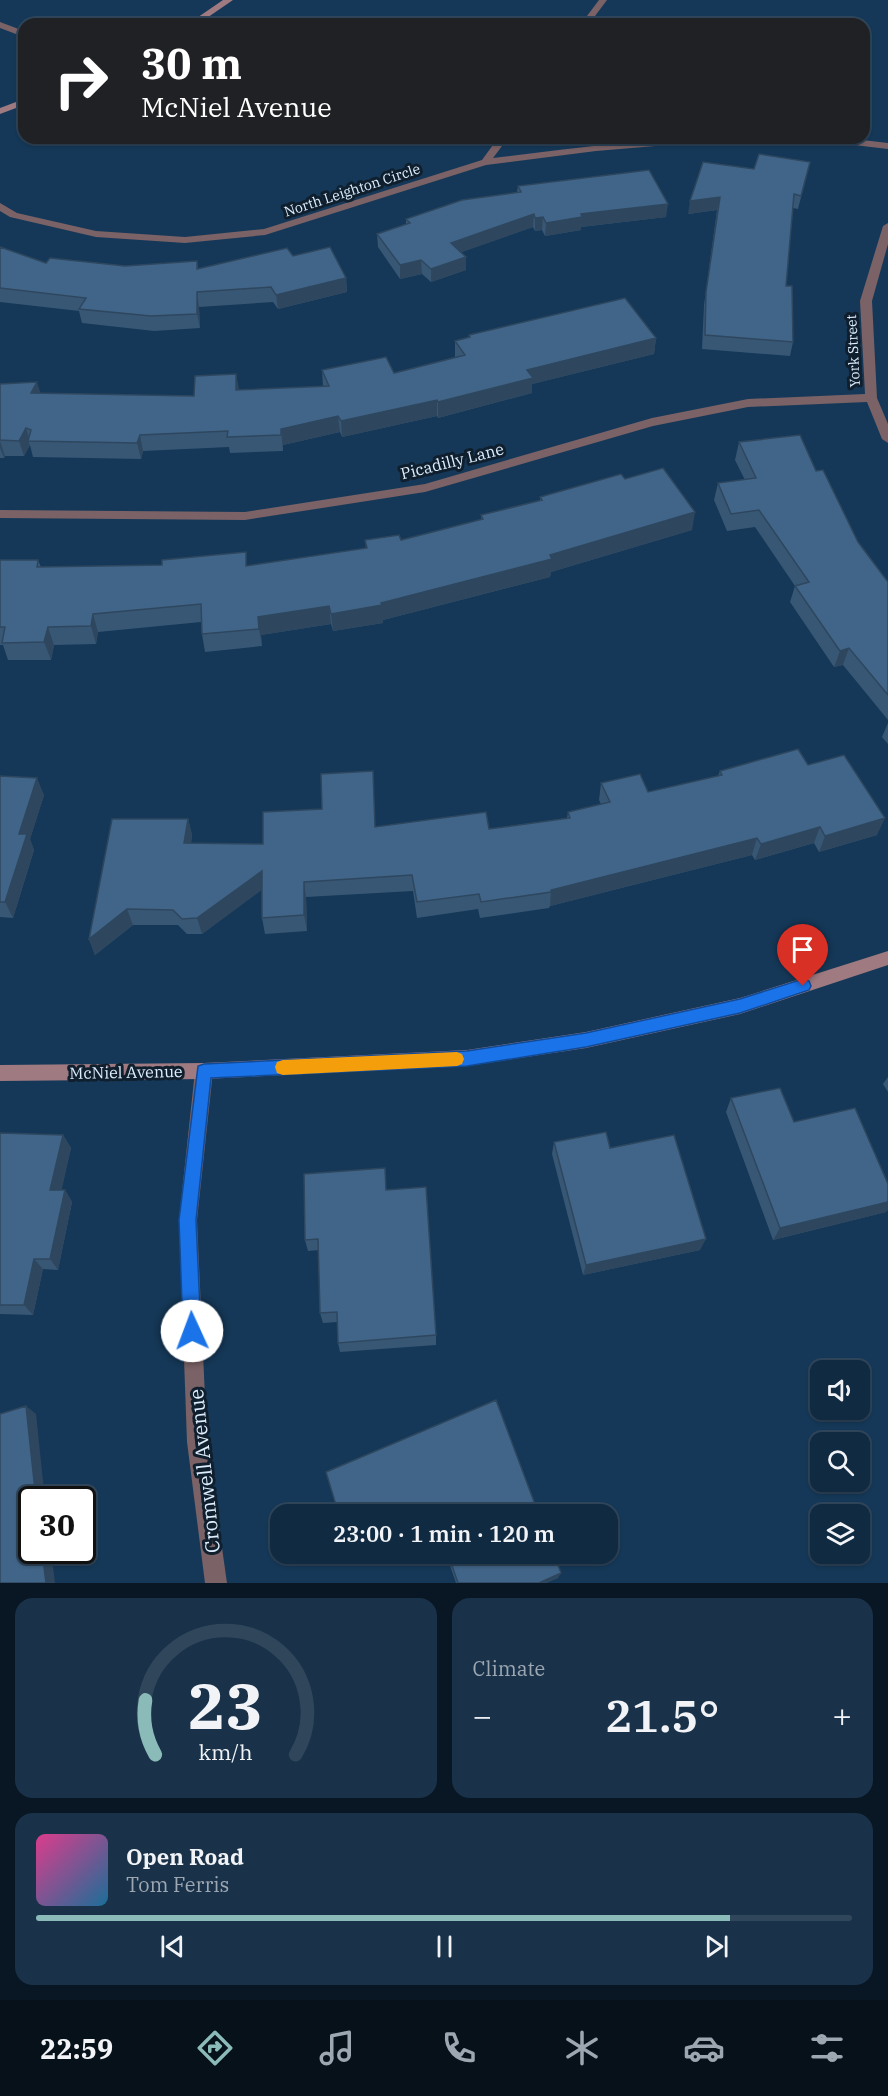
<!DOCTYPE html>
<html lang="en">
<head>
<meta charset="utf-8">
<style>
  :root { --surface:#102a42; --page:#193249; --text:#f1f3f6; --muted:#9ca7b2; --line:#30465b; --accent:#8bbbb9 }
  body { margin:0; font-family:"IBM Plex Serif",serif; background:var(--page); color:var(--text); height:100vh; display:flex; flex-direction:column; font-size:22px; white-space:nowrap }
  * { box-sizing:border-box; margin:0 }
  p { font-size:20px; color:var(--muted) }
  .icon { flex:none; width:33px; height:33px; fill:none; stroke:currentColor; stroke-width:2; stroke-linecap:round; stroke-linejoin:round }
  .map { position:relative; height:1583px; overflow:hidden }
  .details { display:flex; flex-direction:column; gap:15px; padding:15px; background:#091724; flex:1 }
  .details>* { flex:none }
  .banner { position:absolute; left:18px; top:18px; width:852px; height:126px; border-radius:18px; box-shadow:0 2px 4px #0004,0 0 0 2px var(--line); background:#202124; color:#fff; overflow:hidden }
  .tools { position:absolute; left:810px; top:1360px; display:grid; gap:12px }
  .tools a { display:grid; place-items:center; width:60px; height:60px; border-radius:12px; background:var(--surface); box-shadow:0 2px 4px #0004,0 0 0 2px var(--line); font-size:30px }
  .speed { position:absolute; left:18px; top:1486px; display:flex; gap:12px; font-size:30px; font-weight:700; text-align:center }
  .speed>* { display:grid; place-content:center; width:78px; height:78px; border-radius:50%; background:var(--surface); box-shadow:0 2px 4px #0004,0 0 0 2px var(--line); line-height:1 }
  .speed .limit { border:3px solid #111; border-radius:9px; background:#fff; color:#111 }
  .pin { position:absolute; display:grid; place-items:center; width:51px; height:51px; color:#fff; margin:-62px -26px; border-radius:50% 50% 50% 0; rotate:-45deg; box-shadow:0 0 6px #0007 }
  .pin .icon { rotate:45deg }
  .me { position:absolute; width:66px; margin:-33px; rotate:358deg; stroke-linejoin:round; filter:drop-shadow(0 0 4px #0008) }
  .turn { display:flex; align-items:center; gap:21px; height:126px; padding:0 24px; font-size:27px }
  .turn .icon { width:78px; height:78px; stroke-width:2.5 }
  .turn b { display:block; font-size:42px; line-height:51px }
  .big { font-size:45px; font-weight:600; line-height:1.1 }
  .details .card { flex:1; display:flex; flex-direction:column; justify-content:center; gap:9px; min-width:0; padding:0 21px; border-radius:18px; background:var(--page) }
  .details .dial { align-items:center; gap:0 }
  .dial svg { height:156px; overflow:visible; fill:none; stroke:var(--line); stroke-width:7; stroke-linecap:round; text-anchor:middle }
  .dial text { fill:var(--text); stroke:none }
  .song { display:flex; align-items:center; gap:18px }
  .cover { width:72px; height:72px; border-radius:9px; background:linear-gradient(135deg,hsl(330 70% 55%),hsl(200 70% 35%)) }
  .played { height:6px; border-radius:3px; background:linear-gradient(90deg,var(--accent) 85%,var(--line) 85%) }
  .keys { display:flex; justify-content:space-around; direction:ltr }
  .heat { display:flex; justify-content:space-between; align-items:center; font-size:33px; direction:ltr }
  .details .tiles { flex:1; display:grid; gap:15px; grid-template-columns:1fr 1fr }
  .card:last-child { grid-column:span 2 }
  .trip { position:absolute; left:270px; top:1504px; width:348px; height:60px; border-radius:18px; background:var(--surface); box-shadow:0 2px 4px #0004,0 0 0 2px var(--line); font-weight:600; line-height:60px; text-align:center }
  .dock { display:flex; height:96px; justify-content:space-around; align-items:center; background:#06111a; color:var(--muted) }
  .dock .icon { width:42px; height:42px }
  .dock .on { color:var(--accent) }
  .dock b { font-size:27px; color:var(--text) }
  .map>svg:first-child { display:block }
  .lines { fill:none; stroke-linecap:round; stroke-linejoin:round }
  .street { fill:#7a6266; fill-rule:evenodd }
  .secondary { fill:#9f7a80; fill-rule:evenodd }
  .wall { fill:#385775 }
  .shaded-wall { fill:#2e475f }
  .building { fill:#416588; stroke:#2e475f; stroke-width:1.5 }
  .route { fill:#1a73e8; stroke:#114b97; stroke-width:1.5 }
  .slow { fill:#f59e0b }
  .labels { text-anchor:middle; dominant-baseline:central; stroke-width:6; stroke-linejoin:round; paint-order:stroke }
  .far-street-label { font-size:14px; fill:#deeefe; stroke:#101f2d }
  .street-label { font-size:16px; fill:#deeefe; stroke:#101f2d }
  .near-street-label { font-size:20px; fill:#deeefe; stroke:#101f2d }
</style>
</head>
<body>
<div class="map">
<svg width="888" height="1583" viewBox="0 0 888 1583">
  <rect width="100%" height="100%" fill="#153858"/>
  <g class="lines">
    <path class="street" d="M599,0H607L589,24H581Z
      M0,22L24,31V37L0,28Z
      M498,138H508L493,158C568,149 644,138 720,138L715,141L596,151L486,165L265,235L185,243L96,237L10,217L0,211V203L17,213L96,231L185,237L264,229L482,160Z
      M815,138H845L888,143V149L820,141Z
      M888,223V244L872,301L877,398L888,424V443L882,439L867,402L748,407L653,426L425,492L245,520L0,518V510L245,512L425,484L652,418L748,399L865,394L860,301L883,226Z
      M204,1063L210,1065L213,1071L197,1220L207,1442L227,1583H205L187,1442L179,1220L195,1071L198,1065Z"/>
    <path class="secondary" d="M223,0H233L198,24H188Z
      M24,99V105L0,114V108Z
      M888,951V965L740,1014L586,1048L467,1066L204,1079L0,1081V1065L204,1063L467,1050L586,1032L740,998Z"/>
  </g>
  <path class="wall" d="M810,162L798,209L793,208L786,286L793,342L790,356L702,349L704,305L717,210L688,214L754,169Z
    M518,186L666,217L581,227V230L545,236L542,230L535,231L533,227L461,252L466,270L431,282L422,274L400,279L378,247L377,234L406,224V219L517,192Z
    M0,247L46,263L125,266L197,261L198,269L293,256L346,278L347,292L278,309L273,302L199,307L200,328L154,331L82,323L79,311L0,302Z
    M469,335L656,338L654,354L532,384V393L438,418L437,416L342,437L340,432L283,445V451L230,453L229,447L143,451L141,459L33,457L30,445L24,456H5L4,458H0V384L40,393L194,396L238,390L323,387L322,370L394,373L455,357V341L469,337Z
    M739,442L816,471L858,542L888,582V720L843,665L834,667L790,602L795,586L755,527L727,531L714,500L718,483L745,480L735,460Z
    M625,479L692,530L551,572L550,577L383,620V623L333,631L331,624L261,635L262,646L205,652L202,634L201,622L98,632L96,644L54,645L51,660H8L3,645H0V560H38L41,567L248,566L366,548L365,540H401L481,520V515L540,501V497Z
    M888,723V744L882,737Z
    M808,765L877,835L819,852L814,843L755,860L752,855L550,906L549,908L480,918L478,909L417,918L413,891L306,897L307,931L265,934L262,918V889L202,934H187L178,925H133L95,955L89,939L188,819L192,835L191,843L263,844L376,827L489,829L567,818L568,812L601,804L599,800L601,783L648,792L718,776L720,771Z
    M0,776L44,795L30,839L34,850L13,918L0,917Z
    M888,1077V1092L883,1084Z
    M731,1098L794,1122L886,1212L773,1240L726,1112Z
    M0,1133L63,1135L71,1148L61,1190H65L72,1202L58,1270L43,1269L33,1315L0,1314Z
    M554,1142L610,1148L700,1250L583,1275L552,1154Z
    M387,1190L436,1335V1345L340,1352L338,1343L337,1322L323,1323L320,1313L319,1250L308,1251L305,1240Z
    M446,1554H554L558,1578L546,1583H456Z"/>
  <path class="shaded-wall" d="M720,197L717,210L688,214L690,201Z
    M668,204L666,217L581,227V230L545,236L546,223L581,214Z
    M534,214L533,227L451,256V243Z
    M543,217L542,230L535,231V218Z
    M466,257V270L431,282V269Z
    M421,260L422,274L400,279V265Z
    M346,278L347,292L278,309L276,295Z
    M197,292L199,307L200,328L197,314Z
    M656,338L654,354L532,384V393L438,418V402L527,370Z
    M236,374L239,389L238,406L236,390Z
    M37,382L42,398L31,393Z
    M437,400V416L342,437L341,421Z
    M338,416L340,432L283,445V451L281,429Z
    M26,428L30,441H28L30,445L24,456L19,441Z
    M140,435L143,451L141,459L137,443Z
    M0,441L5,456L4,458L0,448Z
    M695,512L692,530L551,572L550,577L383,620V623L333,631L331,614L381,603Z
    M329,606L331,624L261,635L262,646L259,629L258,617Z
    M93,614L98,632L96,644L91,626Z
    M48,627L54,645L51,660L44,642Z
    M849,648L843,665L834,667L840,651Z
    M37,778L44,795L30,839L34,850L13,918L5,902L19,834Z
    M885,818L877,835L819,852L825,836Z
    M188,819L192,835L189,860L184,843Z
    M820,827L814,843L755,860L761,844Z
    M757,838L752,855L550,906L551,890Z
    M262,871L266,887L202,934L197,918Z
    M304,882L306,897L307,931L304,915Z
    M127,909L133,925L95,955L89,939Z
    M63,1135L71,1148L59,1202L50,1190Z
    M65,1190L72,1202L58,1270L50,1259Z
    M888,1202V1210L886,1212L773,1240L780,1228Z
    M706,1239L700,1250L583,1275L586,1265Z
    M34,1259L43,1269L33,1315L24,1305Z
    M26,1406L36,1414L45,1500H36Z
    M434,1511V1515H424Z
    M42,1551H51L55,1583H46Z
    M561,1573L558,1578L546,1583H539Z"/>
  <path class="building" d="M759,154L810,162L801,196L794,194L786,286H792L793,342L705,335L706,292L720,197L690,201L703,162L754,169Z
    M649,170L668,204L581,214L582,217L546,223L543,217L535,218L534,214L451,243L466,257L431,269L421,260L400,265L377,234L410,223L406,219L462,200L521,192L518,186Z
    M0,247L46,263L50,258L125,266L197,261V269L287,248L293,256L330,247L346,278L276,295L271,287L197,292V314L151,316L79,309L86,298L0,288Z
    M625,298L656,338L527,370L533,378L438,402L437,400L341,421L338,416L281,429V435L227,437L228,431L140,435L137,443L28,441L31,430L26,428L19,441L0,440V384L37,382L31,393L194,396L195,376L236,374V390L329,386L322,370L386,357L394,373L465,355L455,341L470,337L469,335Z
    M800,435L816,471L823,470L858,542L888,582V695L849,648L840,651L795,586L809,582L759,510L731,514L718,483L756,478L739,442Z
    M663,468L695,512L550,555L552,559L381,603L382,605L331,614L329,606L258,617L259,629L202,634L201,604L93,614L91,626L48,627L44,642L2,643L5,627H0V560H38L37,567L162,565V560L246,552V566L367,548L365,540L399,535L401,540L483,519L481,515L542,500L540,497L621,474L625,479Z
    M798,749L808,765L844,755L885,818L825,836L820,827L761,844L757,838L551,890V892L481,902L479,894L417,902L412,875L304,882V915L262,918V871L197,918L182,919L173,910L127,909L89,939L112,819H188L184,843L263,844V812L322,809L321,774L373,771L375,827L486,812L489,829L570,818L568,812L610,802L601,783L640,774L648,792L722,775L720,771Z
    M0,776L37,778L19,834H27L5,902H0Z
    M780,1088L794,1122L855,1108L888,1184V1202L780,1228L731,1098Z
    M606,1132L610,1148L674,1135L706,1239L586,1265L554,1142Z
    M0,1133L63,1135L50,1190H65L50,1259H34L24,1305H0Z
    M385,1168L386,1190L426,1187L436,1335L338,1343L337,1312L320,1313L318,1239L305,1240L304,1174Z
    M496,1400L539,1515H435L434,1511L424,1515H339L326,1472Z
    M26,1406L36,1500H32V1551H42L46,1583H0V1414Z
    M448,1554H554L561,1573L539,1583H458Z"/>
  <path class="route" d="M803,979L809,981L811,986L809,990L740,1013L586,1047L467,1066L211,1078L196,1220L201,1331L198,1337L192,1340L186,1337L183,1331L179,1220L198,1066L204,1064L467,1051L586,1033L740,999Z"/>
  <path class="slow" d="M457,1052L462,1054L464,1059L462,1064L457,1066L283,1075L277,1073L275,1067L277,1062L283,1060Z"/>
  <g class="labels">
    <g class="far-street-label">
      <text transform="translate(352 190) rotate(-18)">North Leighton Circle</text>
      <text transform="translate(853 351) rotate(-93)">York Street</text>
    </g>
    <g class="street-label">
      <text transform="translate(452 461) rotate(-14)">Picadilly Lane</text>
      <text transform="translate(126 1072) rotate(-1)">McNiel Avenue</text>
    </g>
    <g class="near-street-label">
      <text transform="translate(204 1471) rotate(-96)">Cromwell Avenue</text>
    </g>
  </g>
</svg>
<div class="tools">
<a><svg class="icon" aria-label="sound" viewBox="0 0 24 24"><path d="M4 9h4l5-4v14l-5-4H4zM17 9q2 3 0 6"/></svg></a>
<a><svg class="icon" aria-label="search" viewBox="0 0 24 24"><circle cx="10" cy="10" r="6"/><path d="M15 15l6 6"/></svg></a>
<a><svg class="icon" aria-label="layers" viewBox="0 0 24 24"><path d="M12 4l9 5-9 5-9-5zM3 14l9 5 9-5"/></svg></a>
</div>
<div class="speed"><div class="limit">30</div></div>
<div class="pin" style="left:803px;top:986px;background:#d93025"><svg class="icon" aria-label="arrive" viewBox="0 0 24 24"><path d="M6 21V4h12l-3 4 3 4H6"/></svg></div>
<svg class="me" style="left:192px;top:1331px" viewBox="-20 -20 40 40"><circle r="19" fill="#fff"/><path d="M0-13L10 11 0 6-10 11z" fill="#1a73e8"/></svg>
<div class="trip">23:00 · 1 min · 120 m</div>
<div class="banner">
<div class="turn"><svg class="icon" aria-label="right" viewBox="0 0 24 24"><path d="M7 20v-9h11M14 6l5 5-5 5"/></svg><div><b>30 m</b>McNiel Avenue</div></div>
</div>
</div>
<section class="details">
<div class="tiles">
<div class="card dial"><svg viewBox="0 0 100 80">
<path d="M14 69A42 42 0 1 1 86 69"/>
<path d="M14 69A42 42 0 0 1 9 41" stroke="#8bbbb9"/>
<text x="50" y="56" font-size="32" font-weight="700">23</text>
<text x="50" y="72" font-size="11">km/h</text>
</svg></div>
<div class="card"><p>Climate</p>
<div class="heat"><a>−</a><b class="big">21.5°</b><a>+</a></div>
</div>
<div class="card">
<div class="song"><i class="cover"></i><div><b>Open Road</b><p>Tom Ferris</p></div></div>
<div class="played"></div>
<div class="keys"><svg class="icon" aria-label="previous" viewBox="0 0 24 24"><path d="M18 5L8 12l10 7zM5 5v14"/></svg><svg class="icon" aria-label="pause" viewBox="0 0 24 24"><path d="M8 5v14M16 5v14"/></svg><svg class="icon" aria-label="next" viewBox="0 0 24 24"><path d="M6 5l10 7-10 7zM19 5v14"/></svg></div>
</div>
</div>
</section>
<nav class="dock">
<b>22:59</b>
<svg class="icon on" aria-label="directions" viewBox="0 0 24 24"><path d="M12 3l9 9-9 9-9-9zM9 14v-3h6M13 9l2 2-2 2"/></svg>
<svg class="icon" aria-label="music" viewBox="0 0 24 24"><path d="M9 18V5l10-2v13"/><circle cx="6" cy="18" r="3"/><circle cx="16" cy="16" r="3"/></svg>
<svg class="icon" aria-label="phone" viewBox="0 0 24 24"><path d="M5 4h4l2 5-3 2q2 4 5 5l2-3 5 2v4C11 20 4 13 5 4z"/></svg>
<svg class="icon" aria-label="climate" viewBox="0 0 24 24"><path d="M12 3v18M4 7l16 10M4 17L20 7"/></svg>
<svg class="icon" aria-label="car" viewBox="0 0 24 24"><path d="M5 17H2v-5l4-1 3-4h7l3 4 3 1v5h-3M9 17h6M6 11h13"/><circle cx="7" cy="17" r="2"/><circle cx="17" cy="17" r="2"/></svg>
<svg class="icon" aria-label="filters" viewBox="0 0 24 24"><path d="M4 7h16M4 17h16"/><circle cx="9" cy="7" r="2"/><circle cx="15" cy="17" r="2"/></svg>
</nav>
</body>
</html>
